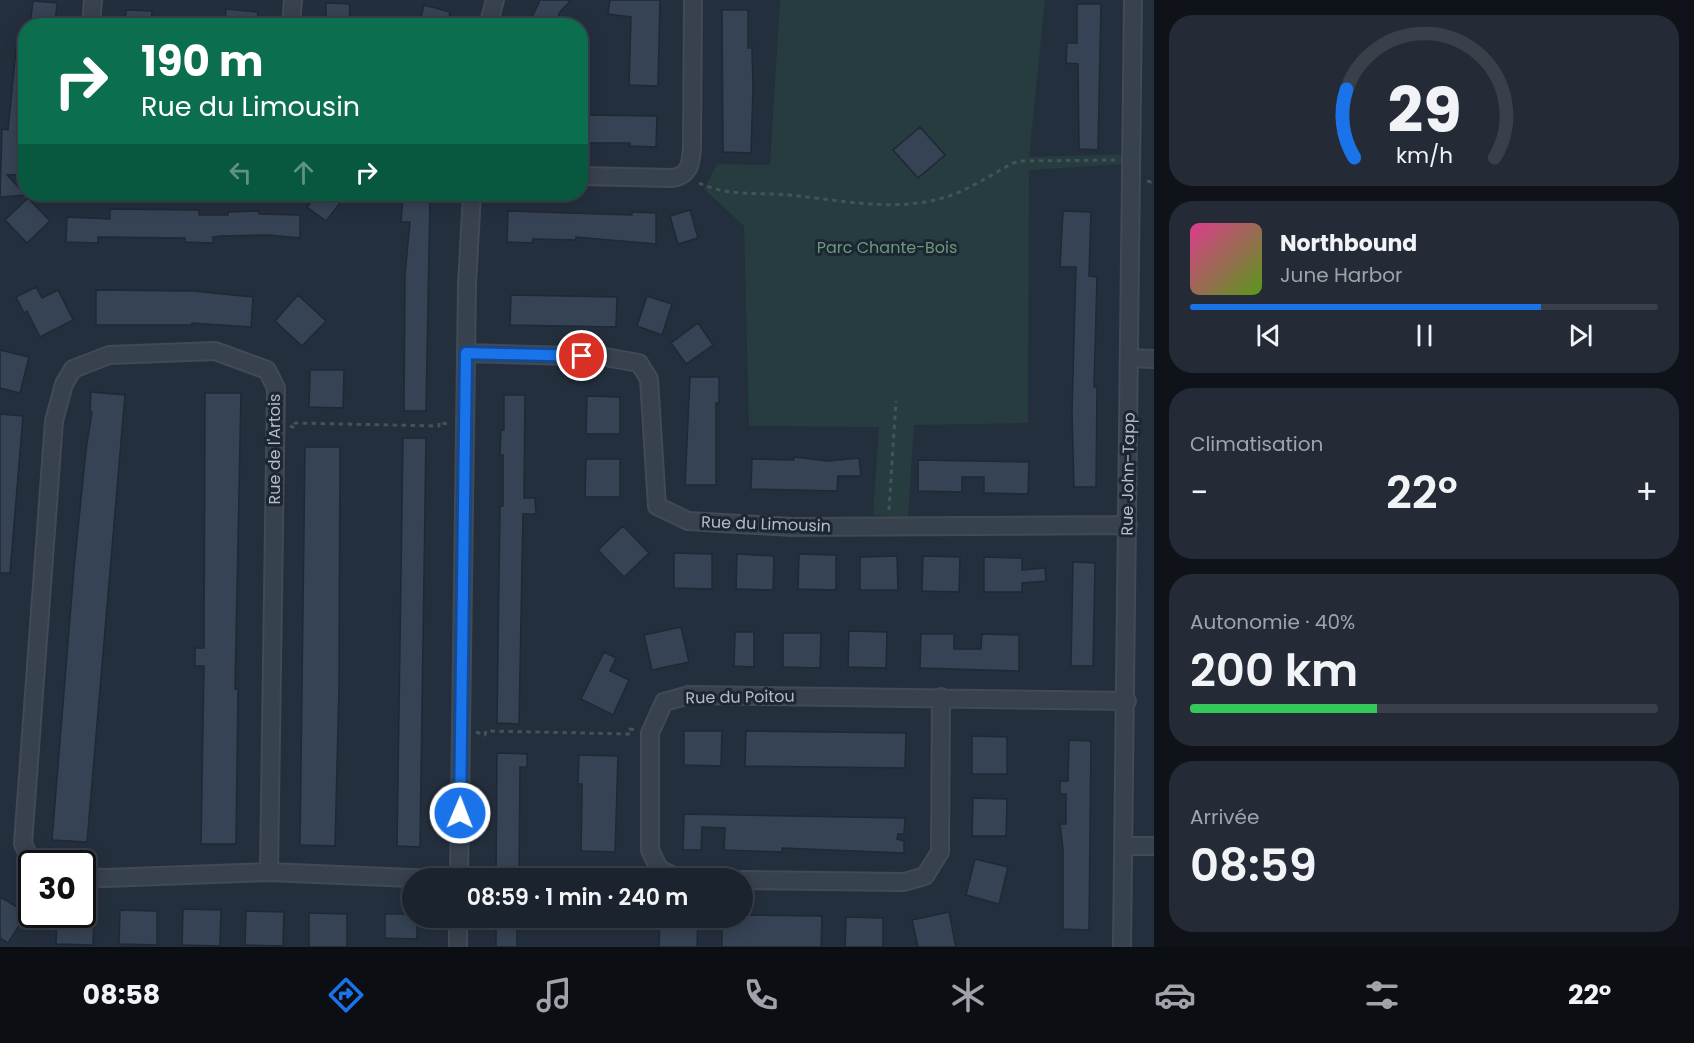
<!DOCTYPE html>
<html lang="fr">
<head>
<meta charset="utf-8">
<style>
  :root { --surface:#1b232e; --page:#242b36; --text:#f1f3f6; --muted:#a0a4aa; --line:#39404a; --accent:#1a73e8 }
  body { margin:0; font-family:Poppins,sans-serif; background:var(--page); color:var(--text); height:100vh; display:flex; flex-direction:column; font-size:22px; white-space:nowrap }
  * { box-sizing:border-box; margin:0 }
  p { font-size:20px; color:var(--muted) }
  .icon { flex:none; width:33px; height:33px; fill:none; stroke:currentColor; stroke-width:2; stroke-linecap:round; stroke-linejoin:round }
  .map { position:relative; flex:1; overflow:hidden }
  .drawer { display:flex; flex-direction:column; gap:15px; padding:15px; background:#0f1319; width:540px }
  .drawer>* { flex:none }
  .banner { position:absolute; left:18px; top:18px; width:570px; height:183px; border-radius:24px; box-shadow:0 3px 15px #0003,0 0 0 2px var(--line); background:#0b6e4f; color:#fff; overflow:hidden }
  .speed { position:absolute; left:18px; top:850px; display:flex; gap:12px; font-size:30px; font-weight:700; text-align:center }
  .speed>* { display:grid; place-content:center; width:78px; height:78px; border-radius:50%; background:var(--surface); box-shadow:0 3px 15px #0003,0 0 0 2px var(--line); line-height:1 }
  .speed .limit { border:3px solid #111; border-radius:9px; background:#fff; color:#111 }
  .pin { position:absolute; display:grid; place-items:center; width:51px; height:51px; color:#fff; margin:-26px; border:3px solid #fff; border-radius:50%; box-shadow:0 2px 6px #0007 }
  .me { position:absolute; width:66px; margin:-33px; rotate:1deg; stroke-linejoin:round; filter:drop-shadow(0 0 4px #0008) }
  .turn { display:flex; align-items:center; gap:21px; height:126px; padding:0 24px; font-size:27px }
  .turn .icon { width:78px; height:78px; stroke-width:2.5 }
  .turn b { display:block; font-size:42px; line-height:51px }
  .lanes { display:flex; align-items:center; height:57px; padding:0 24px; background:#0003; justify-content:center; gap:30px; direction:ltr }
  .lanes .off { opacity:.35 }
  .big { font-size:45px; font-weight:600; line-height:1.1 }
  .drawer .card { flex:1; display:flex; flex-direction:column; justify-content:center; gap:9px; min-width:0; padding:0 21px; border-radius:24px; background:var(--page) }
  .drawer .dial { align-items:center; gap:0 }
  .dial svg { height:156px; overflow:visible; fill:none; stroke:var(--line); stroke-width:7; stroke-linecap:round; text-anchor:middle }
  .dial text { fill:var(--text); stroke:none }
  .song { display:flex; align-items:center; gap:18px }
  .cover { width:72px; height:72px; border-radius:9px; background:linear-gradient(135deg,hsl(330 70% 55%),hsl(90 70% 35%)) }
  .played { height:6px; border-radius:3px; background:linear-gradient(90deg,var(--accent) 75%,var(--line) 75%) }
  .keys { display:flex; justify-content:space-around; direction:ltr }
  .heat { display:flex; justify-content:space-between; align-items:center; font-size:33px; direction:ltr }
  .charge { height:9px; border-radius:4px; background:linear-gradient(90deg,#34c759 40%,var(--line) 0) }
  .trip { position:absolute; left:402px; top:868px; width:351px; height:60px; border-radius:30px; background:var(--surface); box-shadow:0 3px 15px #0003,0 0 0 2px var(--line); font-weight:600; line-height:60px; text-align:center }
  .menu { display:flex; height:96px; justify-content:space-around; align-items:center; background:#0b0e12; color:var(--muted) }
  .menu .icon { width:42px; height:42px }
  .menu .selected { color:var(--accent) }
  .menu b { font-size:27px; color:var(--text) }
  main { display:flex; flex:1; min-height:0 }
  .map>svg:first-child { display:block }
  .green { fill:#263c3f }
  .building { fill:#364354; stroke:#1f2835; stroke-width:1.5 }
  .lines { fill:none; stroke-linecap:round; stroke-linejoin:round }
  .street-casing { stroke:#414a57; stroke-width:20 }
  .path { stroke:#3f5557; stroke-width:3; stroke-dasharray:4.5 4.5; stroke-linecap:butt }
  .street { stroke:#38414e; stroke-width:16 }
  .route-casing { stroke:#114b97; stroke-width:15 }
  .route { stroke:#1a73e8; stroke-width:10 }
  .labels { text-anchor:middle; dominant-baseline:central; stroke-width:6; stroke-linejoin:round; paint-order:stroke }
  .park-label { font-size:16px; fill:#6b9a76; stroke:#1d2633 }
  .street-label { font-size:16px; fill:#b4bcc9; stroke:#1d2633 }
</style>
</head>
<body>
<main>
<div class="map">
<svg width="1154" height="947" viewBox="0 0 1154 947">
  <rect width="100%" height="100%" fill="#242f3e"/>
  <path class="green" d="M780,0H1045L1029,157L1129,154L1126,164L1029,170L1028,423L914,425L908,517L873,515L879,427L749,426L744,226L704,189L717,164L770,165Z"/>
  <path class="building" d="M540,0H571L560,12L554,26H528Z
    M610,0H660L658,86L629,85L631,17L608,14Z
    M33,1L57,3L55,25H30Z
    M326,3L350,4L349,26H326Z
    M1077,4H1101L1098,150L1079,149L1078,64L1066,63L1067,43H1077Z
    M424,5L450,12L447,26H419Z
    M226,9L258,12L257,26H225Z
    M126,10L152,11L151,26H125Z
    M722,10H748V48H752L753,89L751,153L723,152Z
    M16,49H26V174L7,175L26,195L0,197L2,129L8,130Z
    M589,115L657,116L656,147L630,146V143H589Z
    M920,127L945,155L918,178L893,150Z
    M317,194H347L326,221L307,207Z
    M403,196L430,198L426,411H404L405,274L410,222H401Z
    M28,198L50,221L27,243L5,220Z
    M110,209L199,210V215H228V212L259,211V214L300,215V238L268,235L222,236L213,237V243L185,242V238L98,237V243L66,242L67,217L110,219Z
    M690,210L698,238L678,244L670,216Z
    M508,211L632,215V212L656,213V244L576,237V240L533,239L532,243L507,242Z
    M1063,211L1091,212L1089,276L1097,277L1094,387H1097L1096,487H1074L1072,412L1076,267H1060Z
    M36,287L42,298L58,290L73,320L40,337L27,311L24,313L16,297Z
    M96,290L193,291L253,297L251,327L192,323V325H96Z
    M298,295L326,321L302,346L275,321Z
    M511,295L617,297L616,327L510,325Z
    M647,296L672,304L662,335L637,326Z
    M698,323L713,345L686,364L671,343Z
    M0,350L29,357L20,393L0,388Z
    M310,370H344L343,408L309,407Z
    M690,377H719V403H716V485H685Z
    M91,392L125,395L87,842L52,840L74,568L86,450L92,412L90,411Z
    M205,393H241L235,689H238L236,844H201L204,666H195V648H204Z
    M504,395H525L524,498H535L536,514H523L519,724L497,723L500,506H503V455H500L501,430H504Z
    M587,396L620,397V434H586Z
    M0,414L23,416L10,573H0Z
    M403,438H426L420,847L397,846Z
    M305,447H340L339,687L335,846L300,845Z
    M794,457L828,461L859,458L861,476H838L837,491L751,489L752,459L794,460Z
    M586,459H620V497H585Z
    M918,460L1029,462L1028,494L984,493V477H962V492L918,491Z
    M623,526L649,553L624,577L598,550Z
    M674,553L712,554V589L674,588Z
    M737,554L774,556L773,590L736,589Z
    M799,554L836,555V590L798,589Z
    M897,556L898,590H860V557Z
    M923,556L960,557L959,592L922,591Z
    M984,557L1022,558V570L1045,568L1046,581L1022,583V592H984Z
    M1073,562L1095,563L1093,666H1071Z
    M681,627L689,662L652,670L644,635Z
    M849,631L887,632L886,668L848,667Z
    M735,632H754V667L734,666Z
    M783,633H821L820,668L783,667Z
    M921,634H954V649H981L982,634L1019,635V671L920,668Z
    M604,652L616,658L610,671L629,680L613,715L581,699Z
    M684,731H722L721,766L684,765Z
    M746,731L906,733L905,768L745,766Z
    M972,736L1007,737V774H972Z
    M1069,740L1091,741L1089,930L1063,929V850L1060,824H1066V794H1060V781H1068Z
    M497,753L527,754V767H520L519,879H496Z
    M579,755L618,756L615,852L581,851L582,792V784H578Z
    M973,798L1007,799L1006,836H972Z
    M684,814L905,818L904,834H898L897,839L904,841V853L782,848V852L724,850L725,828L702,827L701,850H683Z
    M975,859L1008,867L999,904L966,895Z
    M0,897L27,913L8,943L0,938Z
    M183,909L221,910L220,946L182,945Z
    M120,910L157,911V945L119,944Z
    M246,911L284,912L283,946L245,945Z
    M949,912L956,947H918L912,920Z
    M309,913L347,914V947H309Z
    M385,914H412V918H417V939L385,938Z
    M57,915H94L93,945L56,944Z
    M742,915L822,916L821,947H722V918H742Z
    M846,917L883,918V947H845Z
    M496,918H517V947H496Z
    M660,918H698L697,947H659Z"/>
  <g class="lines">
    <g class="street-casing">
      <path id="street" d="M91,26L93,0
        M291,26L293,0
        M488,26L495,0
        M580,176L673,178C690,175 691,163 692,147L693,0
        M466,353L605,357L639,363L649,379L657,506L688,521L792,527L1128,525
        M1130,358L1154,359
        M1124,846H1154
        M33,864L23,844L54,421L64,384L73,369L109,355L215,351L267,370L276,388L269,872
        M82,877L105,878L269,872L435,879
        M459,879L467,283L472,194
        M681,879L659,869L650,850V733L664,702L689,695L1127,701
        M742,880L904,882L925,876L940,852L941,697
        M458,947V918
        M1122,947L1133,0"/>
    </g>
    <path class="path" d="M1147,181L1151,182L1154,179
      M699,183C729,197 758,192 789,195C843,200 899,214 952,195C973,187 993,174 1013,163L1022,161L1115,160
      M290,426L295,428V423L439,426V422L451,425
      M889,510L896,401
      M476,732L485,735L486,731L630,734V729L635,730"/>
    <use href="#street" class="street"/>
  </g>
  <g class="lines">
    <g class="route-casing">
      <path id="route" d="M460,813L466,353L582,356"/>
    </g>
    <use href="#route" class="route"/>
  </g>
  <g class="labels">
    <g class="park-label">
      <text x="887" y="247">Parc Chante-Bois</text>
    </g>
    <g class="street-label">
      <text transform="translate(274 449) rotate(-90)">Rue de l'Artois</text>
      <text transform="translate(1128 474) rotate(-89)">Rue John-Tapp</text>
      <text transform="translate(766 524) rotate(2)">Rue du Limousin</text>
      <text transform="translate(740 697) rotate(-1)">Rue du Poitou</text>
    </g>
  </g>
</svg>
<div class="speed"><div class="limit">30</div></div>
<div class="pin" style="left:582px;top:356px;background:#d93025"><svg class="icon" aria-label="arrive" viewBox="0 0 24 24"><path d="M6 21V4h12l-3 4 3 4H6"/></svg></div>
<svg class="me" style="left:460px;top:813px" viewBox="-20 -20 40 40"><circle r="17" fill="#1a73e8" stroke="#fff" stroke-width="3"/><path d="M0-11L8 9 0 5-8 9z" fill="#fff"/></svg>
<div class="trip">08:59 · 1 min · 240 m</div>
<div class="banner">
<div class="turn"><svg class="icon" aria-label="right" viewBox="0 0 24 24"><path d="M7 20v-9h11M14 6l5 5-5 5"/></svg><div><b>190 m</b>Rue du Limousin</div></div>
<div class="lanes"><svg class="icon off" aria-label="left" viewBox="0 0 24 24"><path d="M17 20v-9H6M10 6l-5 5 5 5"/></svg><svg class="icon off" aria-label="ahead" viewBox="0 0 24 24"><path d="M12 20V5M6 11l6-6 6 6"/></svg><svg class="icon" aria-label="right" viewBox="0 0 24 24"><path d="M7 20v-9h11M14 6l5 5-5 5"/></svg></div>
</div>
</div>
<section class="drawer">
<div class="card dial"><svg viewBox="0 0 100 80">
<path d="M14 69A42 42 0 1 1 86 69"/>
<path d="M14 69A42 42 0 0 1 10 34" stroke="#1a73e8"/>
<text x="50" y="56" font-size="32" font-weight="700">29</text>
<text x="50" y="72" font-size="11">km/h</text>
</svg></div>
<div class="card">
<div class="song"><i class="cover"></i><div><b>Northbound</b><p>June Harbor</p></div></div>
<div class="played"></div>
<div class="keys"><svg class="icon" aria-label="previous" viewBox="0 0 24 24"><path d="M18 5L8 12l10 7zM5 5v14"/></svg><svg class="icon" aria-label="pause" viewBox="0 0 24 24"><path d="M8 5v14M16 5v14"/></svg><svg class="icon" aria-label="next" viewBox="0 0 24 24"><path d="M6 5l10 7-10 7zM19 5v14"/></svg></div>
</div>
<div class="card"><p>Climatisation</p>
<div class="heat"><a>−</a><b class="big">22°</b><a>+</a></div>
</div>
<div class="card"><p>Autonomie · 40%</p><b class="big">200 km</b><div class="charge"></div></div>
<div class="card"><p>Arrivée</p><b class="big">08:59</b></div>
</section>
</main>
<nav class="menu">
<b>08:58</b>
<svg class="icon selected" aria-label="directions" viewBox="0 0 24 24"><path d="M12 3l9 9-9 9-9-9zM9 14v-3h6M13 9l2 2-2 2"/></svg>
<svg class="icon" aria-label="music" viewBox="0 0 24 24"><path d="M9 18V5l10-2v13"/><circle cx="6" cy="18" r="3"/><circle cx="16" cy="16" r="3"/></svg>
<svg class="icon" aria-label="phone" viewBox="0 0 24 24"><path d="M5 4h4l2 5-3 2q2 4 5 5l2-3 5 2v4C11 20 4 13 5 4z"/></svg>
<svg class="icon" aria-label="climate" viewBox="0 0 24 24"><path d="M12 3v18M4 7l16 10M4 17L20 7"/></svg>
<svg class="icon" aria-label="car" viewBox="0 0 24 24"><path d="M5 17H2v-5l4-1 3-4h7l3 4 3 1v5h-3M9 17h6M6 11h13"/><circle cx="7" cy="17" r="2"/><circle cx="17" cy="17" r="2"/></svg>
<svg class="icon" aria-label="filters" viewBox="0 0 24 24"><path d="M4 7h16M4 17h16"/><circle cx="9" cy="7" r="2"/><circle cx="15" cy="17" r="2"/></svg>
<b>22°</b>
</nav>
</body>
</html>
